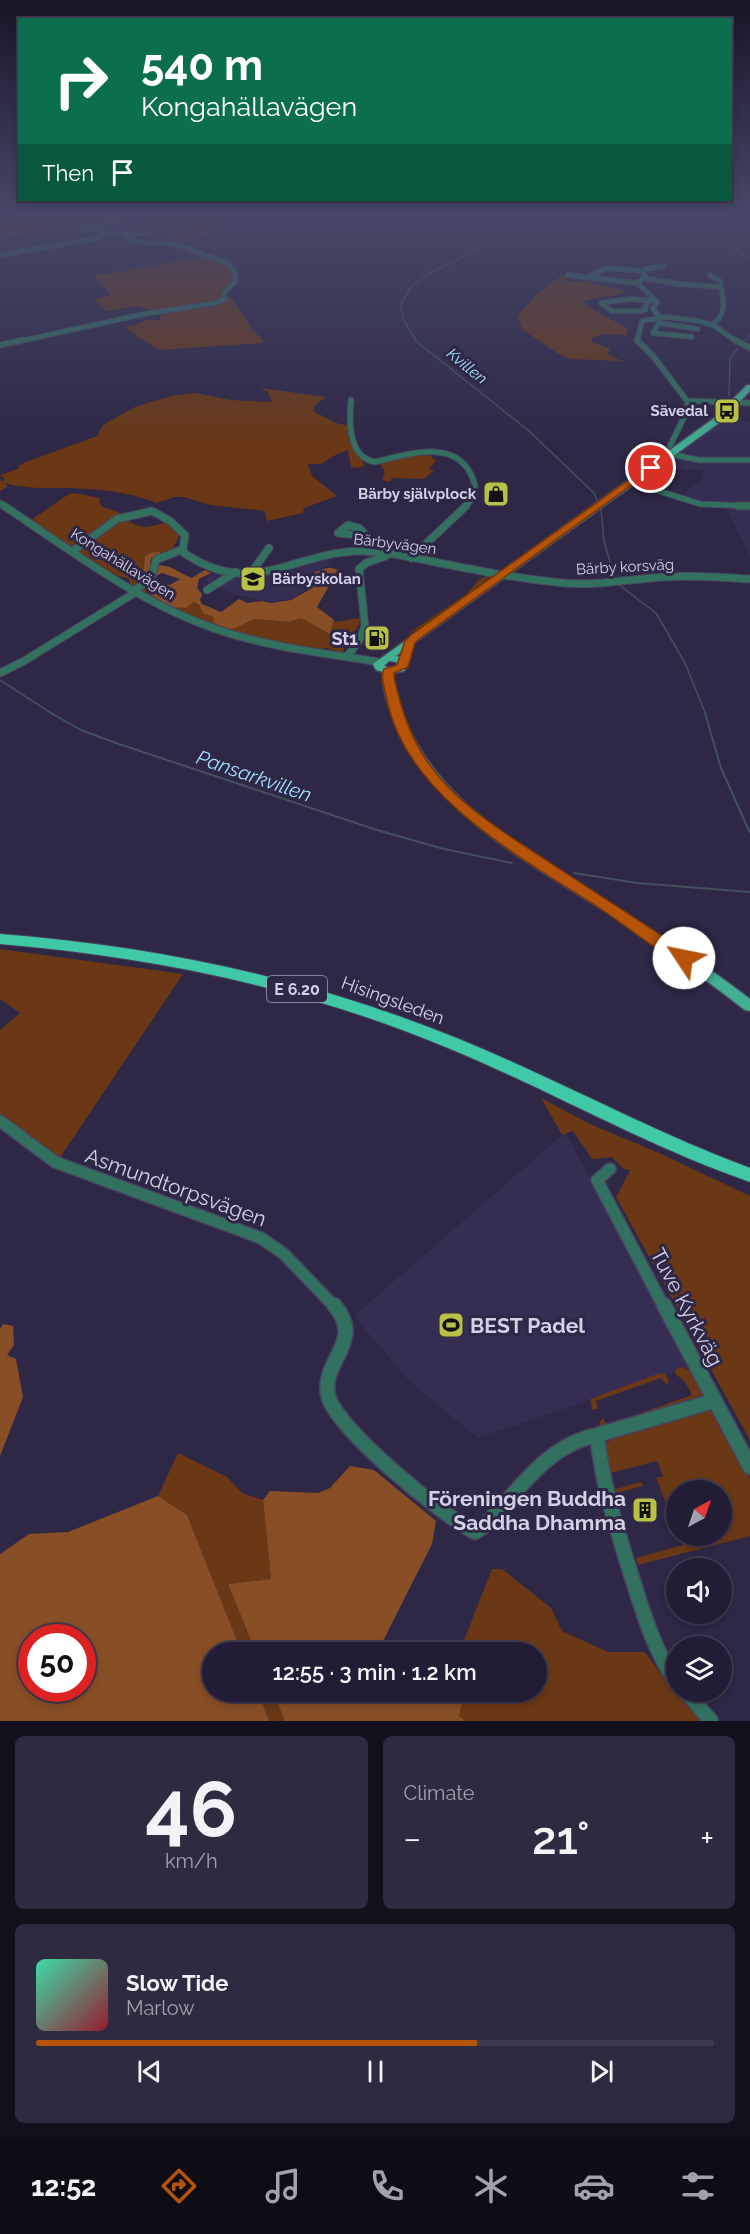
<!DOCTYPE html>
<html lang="en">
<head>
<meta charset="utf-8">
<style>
  :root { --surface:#221d34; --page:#2e2a40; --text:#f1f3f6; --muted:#a2a2ac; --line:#3f3b4f; --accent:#b45309 }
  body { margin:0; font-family:Raleway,sans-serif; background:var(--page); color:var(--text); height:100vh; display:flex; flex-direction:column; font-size:22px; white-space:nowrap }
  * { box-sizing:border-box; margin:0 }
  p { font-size:20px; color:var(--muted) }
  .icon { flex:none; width:33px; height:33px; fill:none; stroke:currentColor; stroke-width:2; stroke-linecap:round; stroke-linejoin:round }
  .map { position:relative; height:1721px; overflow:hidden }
  .details { display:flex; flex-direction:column; gap:15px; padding:15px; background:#13101d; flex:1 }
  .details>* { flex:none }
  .banner { position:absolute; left:18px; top:18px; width:714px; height:183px; border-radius:0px; box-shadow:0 3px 9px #0003,0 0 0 2px var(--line); background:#0b6e4f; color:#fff; overflow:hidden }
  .needle { width:39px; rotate:40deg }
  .tools { position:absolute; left:666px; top:1480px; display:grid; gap:12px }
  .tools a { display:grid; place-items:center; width:66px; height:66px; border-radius:50%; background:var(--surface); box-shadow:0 3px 9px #0003,0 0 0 2px var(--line); font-size:30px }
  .speed { position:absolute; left:18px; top:1624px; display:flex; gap:12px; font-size:30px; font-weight:700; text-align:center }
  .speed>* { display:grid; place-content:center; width:78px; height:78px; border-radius:50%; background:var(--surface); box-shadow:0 3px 9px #0003,0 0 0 2px var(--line); line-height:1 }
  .speed .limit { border:9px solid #d22; background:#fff; color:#111 }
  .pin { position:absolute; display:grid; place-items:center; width:51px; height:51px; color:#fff; margin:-26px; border:3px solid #fff; border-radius:50%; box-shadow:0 2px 6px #0007 }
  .me { position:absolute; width:66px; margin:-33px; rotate:304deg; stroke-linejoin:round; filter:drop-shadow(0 0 4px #0008) }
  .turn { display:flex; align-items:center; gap:21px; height:126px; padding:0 24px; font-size:27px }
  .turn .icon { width:78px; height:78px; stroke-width:2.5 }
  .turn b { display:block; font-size:42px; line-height:51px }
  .then { display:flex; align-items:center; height:57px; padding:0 24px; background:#0003; gap:12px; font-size:22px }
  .big { font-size:45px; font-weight:600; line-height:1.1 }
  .details .widget { flex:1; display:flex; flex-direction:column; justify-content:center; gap:9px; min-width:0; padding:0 21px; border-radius:9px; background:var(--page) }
  .details .dial { align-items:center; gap:0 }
  .dial b { font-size:78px; line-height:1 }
  .song { display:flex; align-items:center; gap:18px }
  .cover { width:72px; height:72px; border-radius:9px; background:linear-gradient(135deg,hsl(160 70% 55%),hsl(350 70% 35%)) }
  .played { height:6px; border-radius:3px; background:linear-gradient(90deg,var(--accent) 65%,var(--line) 65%) }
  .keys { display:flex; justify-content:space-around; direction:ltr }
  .heat { display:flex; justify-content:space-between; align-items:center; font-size:33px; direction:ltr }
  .details .tiles { flex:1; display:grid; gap:15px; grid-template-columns:1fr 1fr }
  .widget:last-child { grid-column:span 2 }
  .trip { position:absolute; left:202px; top:1642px; width:345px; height:60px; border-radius:30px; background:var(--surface); box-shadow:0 3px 9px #0003,0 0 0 2px var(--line); font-weight:600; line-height:60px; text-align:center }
  .tabs { display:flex; height:96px; justify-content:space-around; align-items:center; background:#0e0c15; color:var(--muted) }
  .tabs .icon { width:42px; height:42px }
  .tabs .active { color:var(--accent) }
  .tabs b { font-size:27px; color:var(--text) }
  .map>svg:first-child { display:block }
  .built { fill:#352d52 }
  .green { fill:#6a3815 }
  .forest { fill:#884e26; fill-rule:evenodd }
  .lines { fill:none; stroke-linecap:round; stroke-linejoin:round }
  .stream-far1 { stroke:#44505d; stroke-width:1.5 }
  .stream { stroke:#44505d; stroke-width:2 }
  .minor-far4-casing { stroke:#49425f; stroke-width:6 }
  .minor-far3-casing { stroke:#49425f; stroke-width:7 }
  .minor-far2-casing { stroke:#49425f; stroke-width:9 }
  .minor-far1-casing { stroke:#49425f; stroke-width:14 }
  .minor-casing { stroke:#49425f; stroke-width:17 }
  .major-casing { stroke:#49425f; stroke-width:3 }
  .highway-casing { stroke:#49425f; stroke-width:2 }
  .minor-far4 { stroke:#32715f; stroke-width:4.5 }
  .minor-far3 { stroke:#32715f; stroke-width:5 }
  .minor-far2 { stroke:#32715f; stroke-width:7 }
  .minor-far1 { stroke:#32715f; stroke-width:11 }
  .minor { stroke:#32715f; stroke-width:14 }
  .major { fill:#42af93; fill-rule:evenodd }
  .highway { fill:#3fc9a7; fill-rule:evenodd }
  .route { fill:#b45309; stroke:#753606; stroke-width:1.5 }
  .labels { text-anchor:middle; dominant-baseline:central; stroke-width:6; stroke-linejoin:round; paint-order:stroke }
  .far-poi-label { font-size:15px; font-weight:bold; fill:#d4d1e5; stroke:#2e2745; text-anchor:end }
  .far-street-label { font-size:15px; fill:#d4d1e5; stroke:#2e2745 }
  .far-water-label { font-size:16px; font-style:italic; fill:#a2defe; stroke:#2e2745 }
  .shield { fill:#2e2745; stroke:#a29eb5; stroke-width:1.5 }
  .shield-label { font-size:16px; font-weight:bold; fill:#d4d1e5 }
  .poi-label { font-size:18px; font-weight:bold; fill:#d4d1e5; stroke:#2e2745; text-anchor:end }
  .street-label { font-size:18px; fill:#d4d1e5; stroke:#2e2745 }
  .water-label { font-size:20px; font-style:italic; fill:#a2defe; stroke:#2e2745 }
  .near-street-label { font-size:21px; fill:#d4d1e5; stroke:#2e2745 }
  .near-poi-label { font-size:21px; font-weight:bold; fill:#d4d1e5; stroke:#2e2745; text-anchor:start }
</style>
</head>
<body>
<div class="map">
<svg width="750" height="1721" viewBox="0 0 750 1721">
  <rect width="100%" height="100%" fill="#2e2745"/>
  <path class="built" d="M722,420L750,421V557L724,504L699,502L680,496L702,480L703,470L657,468Z
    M325,558L332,563L302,578L296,585L306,590L293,598L273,602L236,595L204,580L215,573L253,575L277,573Z
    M562,1135L569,1139L690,1367L478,1438L408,1380L354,1316Z"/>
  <path class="green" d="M0,210H122L130,212L96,227L71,231H43L8,236L0,240Z
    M163,210H207L214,216L211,218L226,222L211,228L210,230L213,232C192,242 185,240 163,241C169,233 180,236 186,229C173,223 153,232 144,221L154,216L138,214Z
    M203,257L228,264L235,280L222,293L224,298L221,301L157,312L139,306L107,311L93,299L111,295L93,276Z
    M562,275L566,279L563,281H581L625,290L626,291C616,298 596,296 584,301L591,308L628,329L627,335L607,334L592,337V342L610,349L607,354L622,361L571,359L560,355L522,329L518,318L519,314L538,293Z
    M227,296L231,297L252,329L263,340L262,343L158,350L125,327L138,324L145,320H160L161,313L224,302L228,299Z
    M260,388L326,397L314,406L313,411L336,423L350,426C347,449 364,454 364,467L351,468L348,450L337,454L321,464H308L312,476L337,496L304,508L303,513L267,521L265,511L210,505L184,497H174L157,503C130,492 99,489 69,488C48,488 25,489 4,483L8,486L0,491V478L2,482L5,479L0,475L20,468L18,466L26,462L97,436L103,425L135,407L171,396L196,393L230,400L272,402L268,392Z
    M425,451L436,461L429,468L434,471L423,479L393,478L390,482L382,480L385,472L379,462Z
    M75,493L99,498L101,506L126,515L72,548L31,520L69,494Z
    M122,518L138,526L147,527L165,523L172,526L179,535C173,551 169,556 150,553L143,575L147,581L138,587H132L128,578L117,576L76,550Z
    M490,574L495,575L485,580L479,588L430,623L406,635L465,595L479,580Z
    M154,581L163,583L158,586L161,589L151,591L193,602L214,616L239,625L254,619L289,622L301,618L330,634L333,622L361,618L357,629L340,641L344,650L343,653L326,648L313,650L249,637L190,618L138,591Z
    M0,949L183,974L59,1159L0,1115V1030L20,1013L0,999Z
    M541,1098L590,1124L659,1153L750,1196V1440L616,1197L630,1170L624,1169L612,1157L592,1159L573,1131L562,1135Z
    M679,1367C693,1367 699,1384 705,1395L704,1398L601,1428L599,1423L603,1418L607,1425L692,1395L684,1380L676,1375L675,1370Z
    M660,1373L665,1374L669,1380L667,1385L661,1378L596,1401L598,1409H592L590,1399Z
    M708,1409L716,1415L750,1479V1536L638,1565L636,1558L683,1545L680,1536H722V1491H676V1511L670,1513L656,1478L663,1476L657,1461L610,1473L616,1489L641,1482L643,1486L612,1494L602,1447L614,1437Z
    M178,1453L227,1477L242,1493L263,1500L271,1579L228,1584L256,1653H242L187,1515L158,1496Z
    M492,1569H502L551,1608L562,1631L608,1652H645L671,1688L692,1708L702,1721H466L459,1716L465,1692H537V1653H459Z
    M258,1692H273L285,1721H269Z"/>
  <path class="forest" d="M160,552V555L151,558L150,563L170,567L191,578L205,570L211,573L199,579L197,588L202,594L200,600L202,604L221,612L239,599L247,603L262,601L271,603L291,600L309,590L301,585L308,581L304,577C317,573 325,564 338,570L317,607L334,620L330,634L301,618L289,622L254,619L235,628L229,629L214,623L213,616L204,614L199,605L193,602L186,608L171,607L151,595L154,593L150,591L160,589L158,586L163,583L170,585L180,579L162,573L148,580L143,576L145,557L150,553Z
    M3,1324L13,1326L14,1345L7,1355L16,1359L23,1397L0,1456V1329Z
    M350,1466L374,1470L436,1521L432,1544L380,1647L383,1653H256L228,1584L271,1579L263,1500L270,1491L318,1493L330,1488Z
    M158,1496L187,1515L242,1653H213V1692H258L269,1721H0V1554L29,1534L68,1532ZM32,1638H82V1689H32Z
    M273,1692H465L459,1716L466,1721H285Z"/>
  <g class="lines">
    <path class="stream-far1" d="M524,210L521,224L509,235L428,274L411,287L401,304L403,319L417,342L529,431L594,493L597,500
      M587,210L701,223L749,260
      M705,210L710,211L724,225L750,235
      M742,344L750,335
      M729,396L730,358L738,348
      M601,508L604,541L615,579
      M618,584L656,613L685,663L706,715
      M0,680L54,715"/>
    <path class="stream" d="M51,713L81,730L113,742L377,830L444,849L512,863
      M705,713L721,768L750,833
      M574,873L637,883L750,892"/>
    <g class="minor-far4-casing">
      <path id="minor-far4" d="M209,210L216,215L250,210
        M134,213L159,210
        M78,230L99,227
        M103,234L149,233
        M0,255L98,238L103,234L97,230L99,227L134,213L126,210
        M568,275L637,283
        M710,275L720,281C723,298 728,314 712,325
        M588,277L606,268L643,271
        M644,278L679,284L721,287
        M647,301L645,310L641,311H612L601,303L630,299L655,301
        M658,315L653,309L657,302L637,283L644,278L645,269L664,266
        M692,337L653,333L659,323L698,329
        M16,342L144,314L216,303L225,299L224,293L235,282V273L228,263C210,259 195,250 178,245C161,241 135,247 122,234
        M637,342L642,321L667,317L699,321L715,326L737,342"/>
    </g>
    <g class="minor-far3-casing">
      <path id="minor-far3" d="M637,340L653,356L688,402L685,415L670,446
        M735,340L750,348
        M0,345L23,340
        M351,400C349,422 348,457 375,462C409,454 457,437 473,479C478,492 474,498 465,507
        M687,401L750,403
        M670,454L699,460H750
        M631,482L700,504L750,506
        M0,503L6,507"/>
    </g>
    <g class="minor-far2-casing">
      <path id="minor-far2" d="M4,506C71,550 136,601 213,628C266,647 324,653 379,662
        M738,506H750
        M348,525L359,528L367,536L338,533Z
        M367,536L369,552
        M183,549L184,553C254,600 293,551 363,551C385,551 408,557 430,561C474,570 519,579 564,583C598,586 631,579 664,577C693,575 721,577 750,579
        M73,551L117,519L152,511L170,521L185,535L183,549
        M411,558L466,506
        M251,573L269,548
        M134,590L151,580L156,560L183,549
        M207,590L236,572
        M347,657L360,639L365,626L359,569L366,563L386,556
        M0,673L24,661L136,592"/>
    </g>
    <g class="minor-far1-casing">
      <path id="minor-far1" d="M0,1121L55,1162L261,1238L284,1254L335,1307
        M610,1169L597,1180L664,1307"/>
    </g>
    <g class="minor-casing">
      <path id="minor" d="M334,1305C366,1341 321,1360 328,1395C334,1427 444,1517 475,1532L483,1527C518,1492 546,1445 597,1435
        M664,1305L750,1467
        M676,1682C652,1647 642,1608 629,1568C615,1524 602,1481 597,1435L714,1401
        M686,1692L711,1721"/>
    </g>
    <g class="major-casing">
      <path id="major" d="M747,385H750V391L719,423L396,656L404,658L408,665L404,671L393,673V677C394,695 401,712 409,729C450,814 542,859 618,908C663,937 707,966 750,999V1011L745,1010C704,978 662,949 619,920C538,868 441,820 398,729C390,711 382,692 383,672L376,670L373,664L713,419ZM389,661L396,662L398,665L390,668L384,666Z"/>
    </g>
    <g class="highway-casing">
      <path id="highway" d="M0,934C158,946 312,979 459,1039C557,1079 650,1131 750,1168V1182C646,1146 550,1090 448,1048C305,988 154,957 0,944Z"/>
    </g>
    <use href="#minor-far4" class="minor-far4"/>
    <use href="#minor-far3" class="minor-far3"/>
    <use href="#minor-far2" class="minor-far2"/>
    <use href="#minor-far1" class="minor-far1"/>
    <use href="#minor" class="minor"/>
    <use href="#major" class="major"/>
    <use href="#highway" class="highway"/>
  </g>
  <linearGradient id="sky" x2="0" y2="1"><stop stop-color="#191526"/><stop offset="0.47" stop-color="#464768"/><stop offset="1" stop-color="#464768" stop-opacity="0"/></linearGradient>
  <rect width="750" height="451" fill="url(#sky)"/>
  <path class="route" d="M648,466L655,468L419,639L415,643L408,667L394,673V677C401,709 410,737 429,764C459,807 510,836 552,864C598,894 644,924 690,954L692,958L690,961L684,963C664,957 623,924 604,911C526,860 407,799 387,700C385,690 380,678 384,669L397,665L405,641L411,635Z"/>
  <defs>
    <g id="bus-square" transform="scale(1.35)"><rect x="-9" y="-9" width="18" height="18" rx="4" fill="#b9c046" stroke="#2e2745"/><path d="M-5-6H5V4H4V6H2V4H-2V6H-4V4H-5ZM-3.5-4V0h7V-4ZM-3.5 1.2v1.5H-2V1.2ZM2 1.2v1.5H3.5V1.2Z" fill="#111"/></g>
    <g id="shop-square" transform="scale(1.35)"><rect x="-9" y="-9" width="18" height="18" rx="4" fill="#b9c046" stroke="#2e2745"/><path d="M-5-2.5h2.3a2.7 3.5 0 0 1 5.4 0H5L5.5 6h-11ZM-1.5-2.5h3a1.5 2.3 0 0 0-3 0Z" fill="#111"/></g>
    <g id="school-square" transform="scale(1.35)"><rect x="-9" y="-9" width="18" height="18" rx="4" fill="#b9c046" stroke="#2e2745"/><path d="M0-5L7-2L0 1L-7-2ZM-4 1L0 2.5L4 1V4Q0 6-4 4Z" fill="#111"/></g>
    <g id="fuel-square" transform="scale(1.35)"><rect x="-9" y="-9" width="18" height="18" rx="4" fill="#b9c046" stroke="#2e2745"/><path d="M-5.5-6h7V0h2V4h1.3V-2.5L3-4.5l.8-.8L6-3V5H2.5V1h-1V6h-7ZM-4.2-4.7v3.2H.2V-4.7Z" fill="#111"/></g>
    <g id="stadium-square" transform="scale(1.35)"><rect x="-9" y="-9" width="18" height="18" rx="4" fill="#b9c046" stroke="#2e2745"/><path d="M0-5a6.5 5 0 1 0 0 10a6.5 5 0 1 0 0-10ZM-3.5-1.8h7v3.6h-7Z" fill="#111"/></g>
    <g id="building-square" transform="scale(1.35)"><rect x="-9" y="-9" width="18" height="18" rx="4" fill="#b9c046" stroke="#2e2745"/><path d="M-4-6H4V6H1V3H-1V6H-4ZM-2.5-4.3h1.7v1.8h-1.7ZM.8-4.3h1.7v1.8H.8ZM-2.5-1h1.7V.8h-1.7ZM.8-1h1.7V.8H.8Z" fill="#111"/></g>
  </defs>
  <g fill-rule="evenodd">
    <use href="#bus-square" x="727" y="411"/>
    <use href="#shop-square" x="496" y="494"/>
    <use href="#school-square" x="253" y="579"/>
    <use href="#fuel-square" x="377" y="638"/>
    <use href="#stadium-square" x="451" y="1325"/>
    <use href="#building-square" x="645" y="1510"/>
  </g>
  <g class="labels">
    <g class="far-poi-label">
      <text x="708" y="411">Sävedal</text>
      <text x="476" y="494">Bärby självplock</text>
      <text x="272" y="579" text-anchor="start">Bärbyskolan</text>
    </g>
    <g class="far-street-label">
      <text transform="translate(395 544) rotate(7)">Bärbyvägen</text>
      <text transform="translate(123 564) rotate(32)">Kongahällavägen</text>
      <text transform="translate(625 567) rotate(-3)">Bärby korsväg</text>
    </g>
    <g class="far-water-label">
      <text transform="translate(467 366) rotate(39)">Kvillen</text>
    </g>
    <rect class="shield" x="267" y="976" width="60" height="26" rx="4.5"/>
    <g class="shield-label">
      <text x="297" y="989">E 6.20</text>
    </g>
    <g class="poi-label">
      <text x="358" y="638">St1</text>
    </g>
    <g class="street-label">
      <text transform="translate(393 1000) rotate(20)">Hisingsleden</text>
    </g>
    <g class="water-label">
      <text transform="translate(254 776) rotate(19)">Pansarkvillen</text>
    </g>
    <g class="near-street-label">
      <text transform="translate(176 1187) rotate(20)">Asmundtorpsvägen</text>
      <text transform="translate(687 1307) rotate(62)">Tuve Kyrkväg</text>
    </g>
    <g class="near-poi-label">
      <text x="470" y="1325">BEST Padel</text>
      <text x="626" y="1498" text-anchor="end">Föreningen Buddha<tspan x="626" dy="24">Saddha Dhamma</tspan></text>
    </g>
  </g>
</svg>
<div class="tools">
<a><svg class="needle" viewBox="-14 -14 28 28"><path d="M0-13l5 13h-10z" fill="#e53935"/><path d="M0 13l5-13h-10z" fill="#a2a2ac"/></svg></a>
<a><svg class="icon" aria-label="sound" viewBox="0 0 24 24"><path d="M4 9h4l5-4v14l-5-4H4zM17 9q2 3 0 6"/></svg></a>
<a><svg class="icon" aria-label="layers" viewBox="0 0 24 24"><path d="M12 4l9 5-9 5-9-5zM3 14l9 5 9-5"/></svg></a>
</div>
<div class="speed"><div class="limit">50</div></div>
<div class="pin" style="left:651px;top:468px;background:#d93025"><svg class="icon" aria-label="arrive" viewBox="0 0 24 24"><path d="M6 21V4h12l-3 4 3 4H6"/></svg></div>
<svg class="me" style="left:684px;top:958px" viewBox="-20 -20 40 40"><circle r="19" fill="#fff"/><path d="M0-13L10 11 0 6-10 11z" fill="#b45309"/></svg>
<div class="trip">12:55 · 3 min · 1.2 km</div>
<div class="banner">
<div class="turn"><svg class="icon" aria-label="right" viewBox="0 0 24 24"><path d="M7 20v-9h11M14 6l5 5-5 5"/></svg><div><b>540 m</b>Kongahällavägen</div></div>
<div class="then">Then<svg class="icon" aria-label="arrive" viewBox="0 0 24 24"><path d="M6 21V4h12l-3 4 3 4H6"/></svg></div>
</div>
</div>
<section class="details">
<div class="tiles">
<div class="widget dial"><b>46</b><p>km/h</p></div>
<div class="widget"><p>Climate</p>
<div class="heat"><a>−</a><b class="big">21°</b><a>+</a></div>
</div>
<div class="widget">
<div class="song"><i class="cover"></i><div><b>Slow Tide</b><p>Marlow</p></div></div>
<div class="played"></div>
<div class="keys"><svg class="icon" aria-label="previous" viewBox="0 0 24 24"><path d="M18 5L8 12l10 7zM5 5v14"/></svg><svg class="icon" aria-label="pause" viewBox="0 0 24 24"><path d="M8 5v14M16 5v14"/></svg><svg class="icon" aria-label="next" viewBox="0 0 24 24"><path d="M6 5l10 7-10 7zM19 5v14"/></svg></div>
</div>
</div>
</section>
<nav class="tabs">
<b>12:52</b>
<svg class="icon active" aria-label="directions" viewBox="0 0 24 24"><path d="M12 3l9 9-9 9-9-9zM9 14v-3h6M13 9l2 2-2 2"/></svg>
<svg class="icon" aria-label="music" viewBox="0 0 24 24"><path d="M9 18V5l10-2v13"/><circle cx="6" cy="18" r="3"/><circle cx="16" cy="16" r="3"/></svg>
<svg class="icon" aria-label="phone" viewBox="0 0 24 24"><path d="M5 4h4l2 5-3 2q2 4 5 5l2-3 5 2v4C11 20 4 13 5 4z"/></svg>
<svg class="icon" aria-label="climate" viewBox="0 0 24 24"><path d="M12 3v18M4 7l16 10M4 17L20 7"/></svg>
<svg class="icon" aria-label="car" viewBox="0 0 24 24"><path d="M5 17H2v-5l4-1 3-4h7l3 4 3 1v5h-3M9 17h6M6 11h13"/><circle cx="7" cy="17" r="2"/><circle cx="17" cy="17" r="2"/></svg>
<svg class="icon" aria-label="filters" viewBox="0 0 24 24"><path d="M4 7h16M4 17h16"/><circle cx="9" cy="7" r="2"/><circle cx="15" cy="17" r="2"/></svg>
</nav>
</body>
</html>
